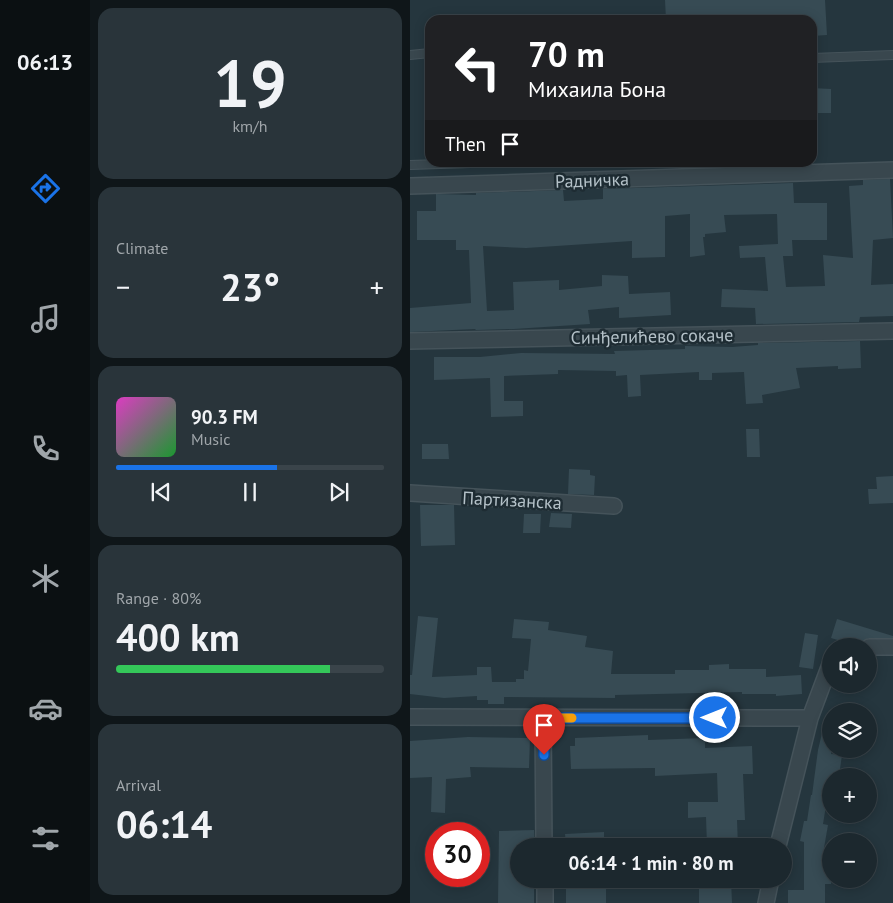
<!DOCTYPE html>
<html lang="en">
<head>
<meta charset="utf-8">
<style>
  :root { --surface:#1c282e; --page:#29343a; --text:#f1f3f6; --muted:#a0a6aa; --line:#3a444a; --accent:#1a73e8 }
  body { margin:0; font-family:"PT Sans",sans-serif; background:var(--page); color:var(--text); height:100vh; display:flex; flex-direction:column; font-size:19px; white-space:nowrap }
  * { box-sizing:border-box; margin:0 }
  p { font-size:16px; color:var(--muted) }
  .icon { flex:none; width:28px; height:28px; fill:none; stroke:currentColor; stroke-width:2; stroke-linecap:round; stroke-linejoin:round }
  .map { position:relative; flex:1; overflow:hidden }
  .sheet { display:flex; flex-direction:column; gap:8px; padding:8px; background:#0f1619; width:320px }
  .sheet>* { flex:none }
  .banner { position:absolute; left:15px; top:15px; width:392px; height:152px; border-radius:15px; box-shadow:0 2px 12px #0003,0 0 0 1px var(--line); background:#202124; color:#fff; overflow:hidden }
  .buttons { position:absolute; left:412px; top:638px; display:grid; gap:10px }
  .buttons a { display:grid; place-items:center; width:55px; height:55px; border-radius:50%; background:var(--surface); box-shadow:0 2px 12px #0003,0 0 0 1px var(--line); font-size:25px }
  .speed { position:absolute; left:15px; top:822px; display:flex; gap:10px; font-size:25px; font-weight:700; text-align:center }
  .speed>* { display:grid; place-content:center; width:65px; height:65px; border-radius:50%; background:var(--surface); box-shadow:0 2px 12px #0003,0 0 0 1px var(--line); line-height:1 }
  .speed .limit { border:8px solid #d22; background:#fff; color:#111 }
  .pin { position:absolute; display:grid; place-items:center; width:42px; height:42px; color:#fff; margin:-51px -21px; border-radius:50% 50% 50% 0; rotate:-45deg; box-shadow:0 0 5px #0007 }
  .pin .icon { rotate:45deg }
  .me { position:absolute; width:55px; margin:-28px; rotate:270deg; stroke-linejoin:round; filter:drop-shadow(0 0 4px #0008) }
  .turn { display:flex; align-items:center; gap:18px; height:105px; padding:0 20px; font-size:22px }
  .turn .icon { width:65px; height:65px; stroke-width:2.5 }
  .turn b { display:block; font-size:35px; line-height:42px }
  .then { display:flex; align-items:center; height:48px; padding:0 20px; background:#0003; gap:10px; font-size:19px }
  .big { font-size:38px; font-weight:700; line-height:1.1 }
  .sheet .tile { flex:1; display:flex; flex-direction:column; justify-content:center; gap:8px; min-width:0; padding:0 18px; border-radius:15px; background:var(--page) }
  .sheet .dial { align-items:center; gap:0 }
  .dial b { font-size:65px; line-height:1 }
  .song { display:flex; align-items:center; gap:15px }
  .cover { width:60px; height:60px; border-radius:8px; background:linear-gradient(135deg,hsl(310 70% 55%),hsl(130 70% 35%)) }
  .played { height:5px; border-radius:2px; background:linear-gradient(90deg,var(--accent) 60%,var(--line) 60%) }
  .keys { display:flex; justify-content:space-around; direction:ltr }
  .heat { display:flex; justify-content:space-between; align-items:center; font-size:28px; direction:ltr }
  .charge { height:8px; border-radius:4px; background:linear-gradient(90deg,#34c759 80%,var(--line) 0) }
  .trip { position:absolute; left:100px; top:838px; width:282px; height:50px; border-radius:25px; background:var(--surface); box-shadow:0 2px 12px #0003,0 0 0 1px var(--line); font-weight:700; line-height:50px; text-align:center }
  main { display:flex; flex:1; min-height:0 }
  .tabs { display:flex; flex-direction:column; width:90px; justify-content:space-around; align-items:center; background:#0b1012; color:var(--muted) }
  .tabs .icon { width:35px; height:35px }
  .tabs .on { color:var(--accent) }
  .tabs b { font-size:22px; color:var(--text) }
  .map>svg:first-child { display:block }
  .building { fill:#374b54 }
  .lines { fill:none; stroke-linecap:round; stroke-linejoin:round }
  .lane-casing { stroke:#45535a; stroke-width:10 }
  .street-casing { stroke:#45535a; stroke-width:18 }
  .lane { stroke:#39474e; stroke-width:8 }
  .street { stroke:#39474e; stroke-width:15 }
  .route-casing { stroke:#114b97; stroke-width:12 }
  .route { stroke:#1a73e8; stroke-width:9 }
  .slow { stroke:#f59e0b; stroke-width:9 }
  .labels { text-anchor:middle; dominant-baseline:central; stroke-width:5; stroke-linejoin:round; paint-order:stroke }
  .street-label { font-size:18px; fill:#b5c2c9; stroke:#1e2c33 }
</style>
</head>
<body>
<main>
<nav class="tabs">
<b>06:13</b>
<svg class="icon on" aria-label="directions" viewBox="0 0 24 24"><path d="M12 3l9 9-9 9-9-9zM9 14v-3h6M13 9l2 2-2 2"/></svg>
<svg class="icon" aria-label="music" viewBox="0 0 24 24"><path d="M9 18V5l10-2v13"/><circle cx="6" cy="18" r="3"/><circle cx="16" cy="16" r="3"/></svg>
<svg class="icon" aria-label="phone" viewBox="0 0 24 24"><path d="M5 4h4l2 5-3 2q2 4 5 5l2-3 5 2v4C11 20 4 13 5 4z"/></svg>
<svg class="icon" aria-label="climate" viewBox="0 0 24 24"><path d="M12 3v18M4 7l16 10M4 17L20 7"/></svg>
<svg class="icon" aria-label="car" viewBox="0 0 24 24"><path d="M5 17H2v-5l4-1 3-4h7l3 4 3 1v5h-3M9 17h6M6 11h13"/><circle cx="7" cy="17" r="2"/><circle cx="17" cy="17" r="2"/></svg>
<svg class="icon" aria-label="filters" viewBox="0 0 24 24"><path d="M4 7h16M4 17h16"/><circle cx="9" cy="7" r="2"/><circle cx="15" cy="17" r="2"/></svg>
</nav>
<section class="sheet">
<div class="tile dial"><b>19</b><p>km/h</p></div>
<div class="tile"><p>Climate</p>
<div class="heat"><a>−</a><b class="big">23°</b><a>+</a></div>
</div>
<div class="tile">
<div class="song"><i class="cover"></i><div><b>90.3 FM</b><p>Music</p></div></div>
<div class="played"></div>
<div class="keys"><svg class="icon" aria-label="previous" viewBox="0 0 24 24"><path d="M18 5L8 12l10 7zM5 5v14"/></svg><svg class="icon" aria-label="pause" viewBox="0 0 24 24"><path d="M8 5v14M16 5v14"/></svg><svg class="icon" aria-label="next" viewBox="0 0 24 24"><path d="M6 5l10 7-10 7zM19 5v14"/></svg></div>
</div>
<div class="tile"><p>Range · 80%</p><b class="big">400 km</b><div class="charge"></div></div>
<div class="tile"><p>Arrival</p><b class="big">06:14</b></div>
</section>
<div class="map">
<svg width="483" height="903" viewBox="0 0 483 903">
  <rect width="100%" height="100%" fill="#25363e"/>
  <path class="building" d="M255,0H415L417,35L402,36V20H256Z
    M402,88L421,89V113H402Z
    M480,179L483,238L463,240L461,285L483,284V316L450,317L449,322L346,324L345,308L311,307L312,289L358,291L355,257L330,258L329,246L368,244L367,214L314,215L316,232L295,234V237H293L295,255L280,257V214L255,216V257L222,258V241L116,248L73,246L77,311L104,310L103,282L149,280V290L192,286V275L218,276L219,294L260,292L261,315L209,318V307L178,310L180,324L104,329L66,330L65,329L0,332V308L61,303L59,250H46V240H7V211H26V194L66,195V193L153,190L154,201L193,199V189L383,183L384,203H417V240H382L383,256H373L376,287L415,286L413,255L443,258L439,186L453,185V180Z
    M450,341L451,368L428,369V366L386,368L390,388L352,395L353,403L336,404L334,372L302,373V380H289V372L230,375L231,396L218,397L217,375L206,376V371L148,370V374L94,376V401H113V416L81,417L80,378L24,380V357H70L111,353L205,354L204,351L275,349V346L322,347L348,345V343Z
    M336,429H349L350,457H337Z
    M12,444H38L39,459H12Z
    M159,469L180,470V475L185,476L184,495L158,494Z
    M483,476V503L459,504L458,489H467L466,477Z
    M10,505H44L45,545L11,546Z
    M141,513L162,514L161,528L139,527Z
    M114,514H131L130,533H113Z
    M8,616L28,618L22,677L67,675V667H81L82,682H106V679H114V670L118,671L121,639L102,638L104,619L139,622L138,630L177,636L175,647L203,651L201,674H265V670H299V665L319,664V669H356V677L391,675L392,694L366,696V694H332V692L205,695V698L94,697V704H78V700H67V696L34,698L0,694V675H2Z
    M427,619L483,636V638H459L451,643L441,644L421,638Z
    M395,633L408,635L403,669L389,667Z
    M416,716L421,717V754L432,755L429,776H421V787H419L413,824L418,825L414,848L418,847V858H421V884H415V903H378V890H394V842L390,841L394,821H397L401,795H402L408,750Z
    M238,735V740L295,738V748L342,746L343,774H333L335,820H327L328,846H297L296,817L278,818V802H308L307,773L245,776V768L161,769L160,746H165V738Z
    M58,737L120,738L119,768L60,767L61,777L36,779L35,813L21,812L22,777L0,778V741Z
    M124,830L125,846H109V883H124V903H88L89,831Z
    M194,832V846H156L155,834Z
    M292,879H321L322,903H289V886L292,885Z
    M196,885V903H156V887Z"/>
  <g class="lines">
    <g class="lane-casing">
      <path id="lane" d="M0,55L20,53
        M402,58L483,55
        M0,165L91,162"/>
    </g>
    <g class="street-casing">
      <path id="street" d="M0,186L483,170
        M0,341L483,331
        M0,493L204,506
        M459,647H483
        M0,717L400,718L421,662
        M133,718L134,846
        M368,846L400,718
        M135,879V903
        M356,903L361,879"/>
    </g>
    <use href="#lane" class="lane"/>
    <use href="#street" class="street"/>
  </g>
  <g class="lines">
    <g class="route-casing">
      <path id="route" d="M134,755V718H305"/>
    </g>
    <use href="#route" class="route"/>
    <path class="slow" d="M134,732V718H162"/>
  </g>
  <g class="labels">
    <g class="street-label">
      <text transform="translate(182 180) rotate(-2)">Радничка</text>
      <text transform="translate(242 336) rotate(-1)">Синђелићево сокаче</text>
      <text transform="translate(102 500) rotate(3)">Партизанска</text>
    </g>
  </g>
</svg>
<div class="buttons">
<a><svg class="icon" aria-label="sound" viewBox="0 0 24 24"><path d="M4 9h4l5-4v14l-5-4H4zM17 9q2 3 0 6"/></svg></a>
<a><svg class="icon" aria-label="layers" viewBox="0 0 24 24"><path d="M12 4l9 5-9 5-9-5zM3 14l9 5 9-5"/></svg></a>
<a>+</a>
<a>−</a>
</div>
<div class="speed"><div class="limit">30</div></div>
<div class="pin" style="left:134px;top:755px;background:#d93025"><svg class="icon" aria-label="arrive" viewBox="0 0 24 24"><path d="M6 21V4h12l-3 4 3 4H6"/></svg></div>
<svg class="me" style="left:305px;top:718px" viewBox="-20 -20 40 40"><circle r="17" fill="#1a73e8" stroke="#fff" stroke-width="3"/><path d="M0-11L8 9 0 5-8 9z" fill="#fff"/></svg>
<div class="trip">06:14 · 1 min · 80 m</div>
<div class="banner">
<div class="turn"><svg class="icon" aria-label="left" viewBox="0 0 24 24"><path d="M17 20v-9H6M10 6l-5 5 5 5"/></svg><div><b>70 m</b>Михаила Бона</div></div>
<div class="then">Then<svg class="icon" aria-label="arrive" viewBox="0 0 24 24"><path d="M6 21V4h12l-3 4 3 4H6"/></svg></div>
</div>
</div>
</main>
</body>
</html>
